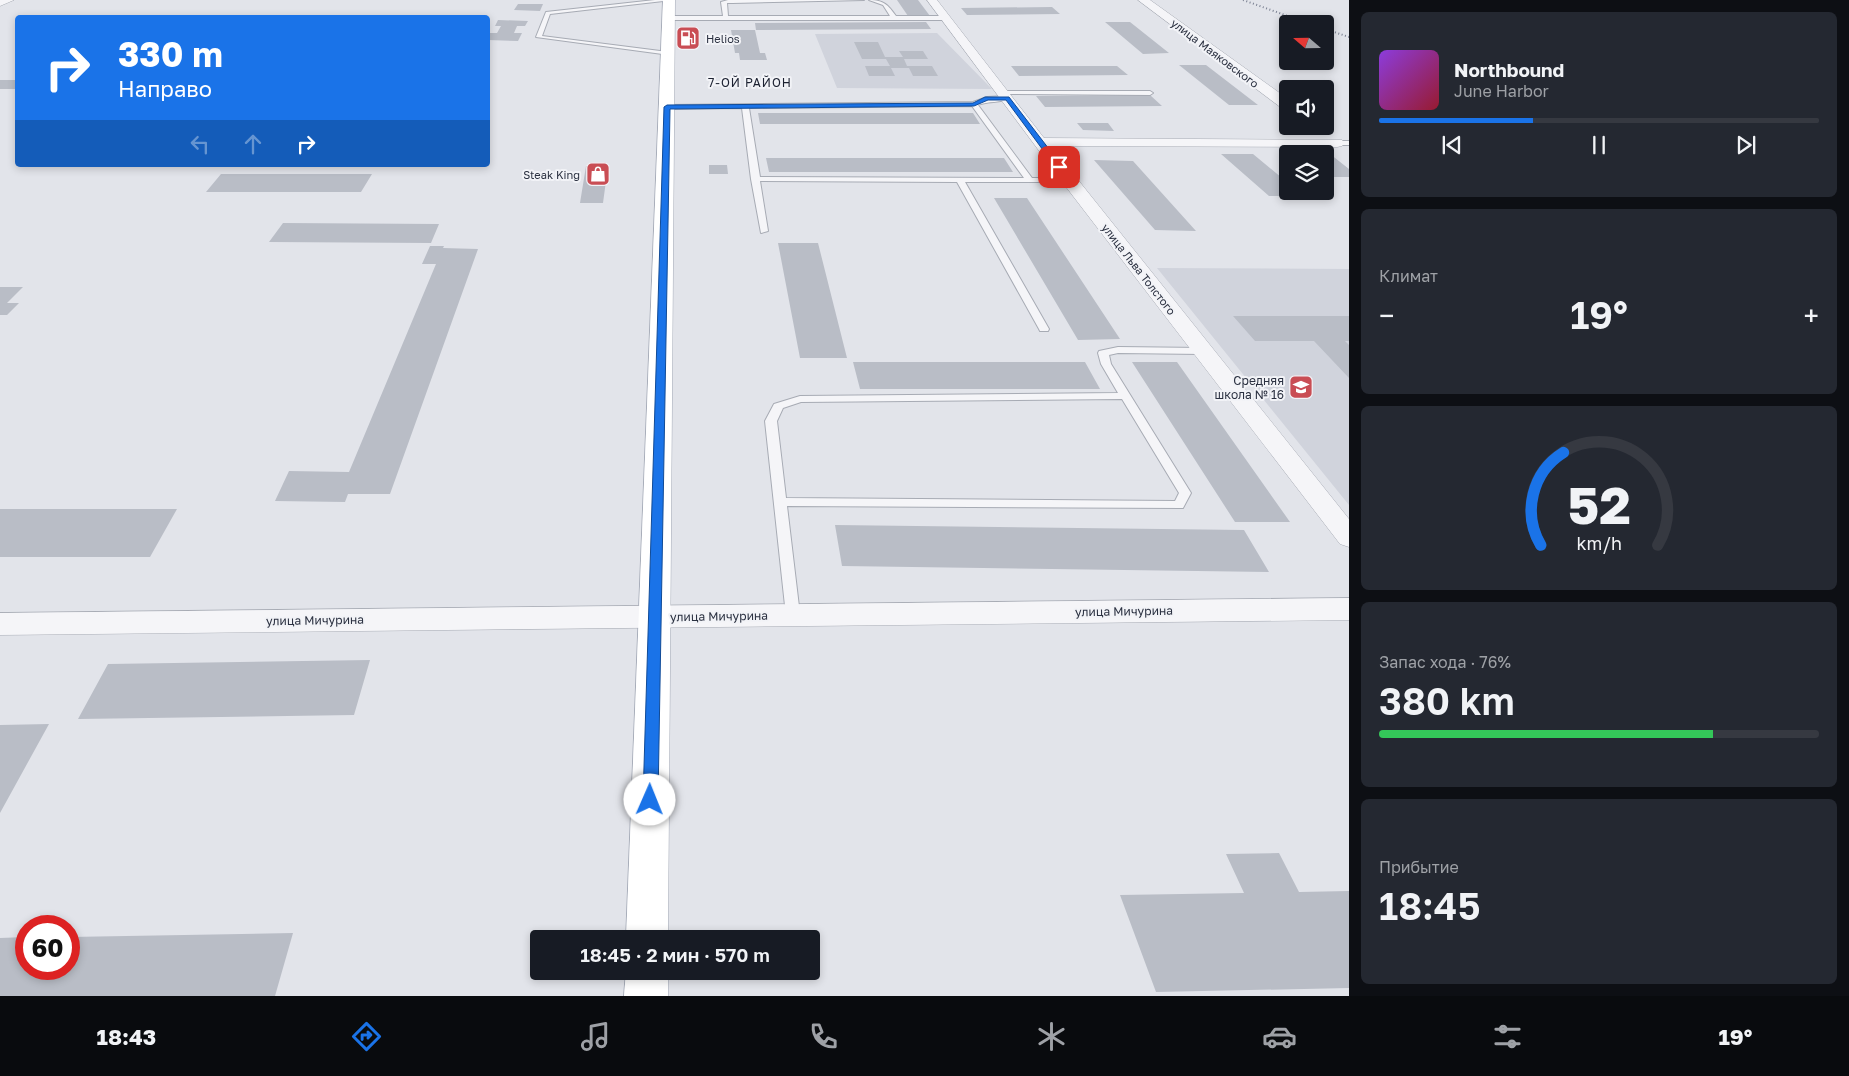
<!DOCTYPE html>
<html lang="ru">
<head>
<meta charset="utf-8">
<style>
  :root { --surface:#171b24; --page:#242831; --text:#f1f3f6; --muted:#9ea1a6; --line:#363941; --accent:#1a73e8 }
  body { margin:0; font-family:"Golos Text",sans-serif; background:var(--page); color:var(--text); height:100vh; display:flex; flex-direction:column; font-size:19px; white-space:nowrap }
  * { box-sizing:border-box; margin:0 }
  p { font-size:16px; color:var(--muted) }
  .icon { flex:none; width:28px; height:28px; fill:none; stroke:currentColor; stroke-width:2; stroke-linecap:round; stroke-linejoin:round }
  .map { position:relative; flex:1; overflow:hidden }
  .panel { display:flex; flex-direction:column; gap:12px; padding:12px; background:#0d0f14; width:500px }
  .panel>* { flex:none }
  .banner { position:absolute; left:15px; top:15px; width:475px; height:152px; border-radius:5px; box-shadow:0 2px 8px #0003; background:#1a73e8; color:#fff; overflow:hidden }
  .needle { width:32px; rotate:290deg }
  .buttons { position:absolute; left:1279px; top:15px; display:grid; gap:10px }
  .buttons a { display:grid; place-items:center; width:55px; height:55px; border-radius:5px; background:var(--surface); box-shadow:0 2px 8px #0003; font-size:25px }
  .speed { position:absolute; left:15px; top:915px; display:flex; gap:10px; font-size:25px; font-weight:700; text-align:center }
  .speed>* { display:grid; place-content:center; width:65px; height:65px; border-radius:50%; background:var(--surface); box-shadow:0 2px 8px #0003; line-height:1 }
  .speed .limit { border:8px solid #d22; background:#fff; color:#111 }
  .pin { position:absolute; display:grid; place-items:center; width:42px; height:42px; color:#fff; margin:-21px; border-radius:10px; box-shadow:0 2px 8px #0006 }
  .me { position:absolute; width:55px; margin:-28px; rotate:1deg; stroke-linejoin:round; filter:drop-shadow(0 0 4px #0008) }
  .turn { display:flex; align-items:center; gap:18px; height:105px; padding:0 20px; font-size:22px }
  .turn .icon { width:65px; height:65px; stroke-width:2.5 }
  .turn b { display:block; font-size:35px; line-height:42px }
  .lanes { display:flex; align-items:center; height:48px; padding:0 20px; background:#0003; justify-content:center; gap:25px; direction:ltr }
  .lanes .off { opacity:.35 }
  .big { font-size:38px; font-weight:600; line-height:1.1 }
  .panel .tile { flex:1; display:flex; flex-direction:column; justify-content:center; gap:8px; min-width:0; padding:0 18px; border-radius:8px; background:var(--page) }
  .panel .dial { align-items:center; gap:0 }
  .dial svg { height:130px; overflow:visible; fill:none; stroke:var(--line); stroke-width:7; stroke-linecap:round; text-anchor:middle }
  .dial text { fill:var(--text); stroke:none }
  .song { display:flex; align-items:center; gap:15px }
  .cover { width:60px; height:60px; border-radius:8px; background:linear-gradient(135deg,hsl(270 70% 55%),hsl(350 70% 35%)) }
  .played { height:5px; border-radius:2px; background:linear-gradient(90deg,var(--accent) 35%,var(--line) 35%) }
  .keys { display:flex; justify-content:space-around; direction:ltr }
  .heat { display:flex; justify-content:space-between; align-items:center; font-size:28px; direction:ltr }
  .charge { height:8px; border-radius:4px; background:linear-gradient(90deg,#34c759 76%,var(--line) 0) }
  .trip { position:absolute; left:530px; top:930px; width:290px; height:50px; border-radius:5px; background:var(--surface); box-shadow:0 2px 8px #0003; font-weight:600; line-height:50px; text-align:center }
  .tabs { display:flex; height:80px; justify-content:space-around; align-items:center; background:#090b0e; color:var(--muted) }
  .tabs .icon { width:35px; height:35px }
  .tabs .selected { color:var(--accent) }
  .tabs b { font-size:22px; color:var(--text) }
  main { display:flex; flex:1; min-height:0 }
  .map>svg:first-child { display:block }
  .built { fill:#d0d3dc }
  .building { fill:#b9bdc6 }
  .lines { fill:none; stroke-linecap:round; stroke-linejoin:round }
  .service-casing { stroke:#a7abb4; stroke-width:2 }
  .minor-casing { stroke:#a7abb4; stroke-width:1 }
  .primary-casing { stroke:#a2a8b5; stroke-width:1 }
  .service { fill:#f5f5f8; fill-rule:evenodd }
  .minor { fill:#f5f5f8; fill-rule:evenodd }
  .primary { fill:#fff; fill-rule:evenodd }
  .rail { stroke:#7c8293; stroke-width:2; stroke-dasharray:1 2.5; stroke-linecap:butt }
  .route { fill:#1a73e8; stroke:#114b97 }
  .labels { text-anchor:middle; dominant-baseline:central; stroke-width:4; stroke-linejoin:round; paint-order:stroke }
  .far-poi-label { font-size:11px; fill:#2b3141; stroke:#f2f3f7; text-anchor:start }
  .far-street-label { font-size:11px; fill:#2b3141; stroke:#f2f3f7 }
  .far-quarter-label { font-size:12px; letter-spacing:1px; fill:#1d2232; stroke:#f2f3f7 }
  .poi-label { font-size:12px; fill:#2b3141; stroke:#f2f3f7; text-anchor:end }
  .street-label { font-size:12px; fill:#2b3141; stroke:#f2f3f7 }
</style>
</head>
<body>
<main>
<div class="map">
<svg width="1349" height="996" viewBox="0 0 1349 996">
  <rect width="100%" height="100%" fill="#e2e4ea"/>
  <path class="built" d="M937,33L992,89L837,88L815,34Z
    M1157,268L1349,269V505Z"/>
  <path class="building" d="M897,0H918L930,16H908Z
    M518,4H543L540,11L514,10Z
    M1052,7L1060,14L967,15L961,8Z
    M498,20L528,21L525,26H517L514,33H522L518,41L488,40V33H497L501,26H495Z
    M926,22L931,29L756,30L755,23Z
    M1105,22H1130L1169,53L1143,54Z
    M731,30H755L760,53H765L767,60H740L739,53H735Z
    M854,42H878L885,57H903L899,51H923L928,59H904L907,66H932L938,76H913L909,68H891L895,76H869L865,66H890L886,59H862Z
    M1179,65H1206L1258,105H1229Z
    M1011,66H1117L1128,75L1019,76Z
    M0,80H18V89H0Z
    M1150,95L1162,106L1045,107L1036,96Z
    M758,113H973L980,124H760Z
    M1077,123H1108L1114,131L1083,130Z
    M1221,154H1253L1288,183V191H1297L1303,196H1269Z
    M1325,154H1330L1349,169V177H1325Z
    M766,158H1004L1013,172H769Z
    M1094,160L1133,161L1196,231L1155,230Z
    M709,165H727L728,174H709Z
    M586,166H608L603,203H580Z
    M221,174H372L361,192H206Z
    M994,198H1027L1120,339L1078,340Z
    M283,223L439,224L431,243L269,242Z
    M778,243H818L847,358H800Z
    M430,246H444L443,248L478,249L390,494H348L345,502L275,501L289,471L349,472L436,264H422Z
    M0,287H23L7,303H19L7,315H0Z
    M1233,316H1349V341H1345L1349,345V378L1314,341H1255Z
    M853,362H1085L1100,389H860Z
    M1132,362H1177L1290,522H1235Z
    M0,509H177L150,557H0Z
    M835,525L1244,530L1269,572L842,566Z
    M370,660L354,715L78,719L108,664Z
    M49,724L0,813V725Z
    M1279,853L1299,892L1349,891V988L1156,992L1120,895L1244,893L1226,854Z
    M293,933L275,996H0V938L26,937V969H69V937Z"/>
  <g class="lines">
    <g class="service-casing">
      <path id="service" d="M655,0H672L550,14L542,36L668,52L670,55L536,37L546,12Z
        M728,0H864L732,3H727L728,16H890L883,5L869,0C884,0 888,5 896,16H945L948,18L945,20H669L666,18L669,16H723L721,2Z
        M1003,91H1150L1153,93L1150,95L1001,94V92Z
        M987,97L1007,96L1010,98C1002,103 988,101 978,105L1032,178H1069L1073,180L1069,182H965L1049,329L1048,331H1040L1039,329L957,182L760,181L768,231L761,233L751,179L742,108L667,109L664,107L667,105L973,102ZM972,106L1024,178L760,177L749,108Z
        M1334,141H1349V145H1334Z
        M1118,347L1203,348L1208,351L1203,354L1118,353L1109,355L1111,364L1191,493L1183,508L787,506L800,615L798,619L793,621L788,619L786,615L765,421L774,404L800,396L1118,393L1101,364L1098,353L1099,351ZM1122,399L1179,493L1175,501L786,498L777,421L783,408L801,402Z"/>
    </g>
    <g class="minor-casing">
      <path id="minor" d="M0,0H14L0,6Z
        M927,0H937L1044,138L1342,140L1344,143L1342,146L1337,147L1051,146L1349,519V547L1340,544L1063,183Z
        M1138,0H1150L1288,99V110L1283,109Z
        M1349,598V620L0,635V613Z"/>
    </g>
    <g class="primary-casing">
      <path id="primary" d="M663,0H675L668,939H626Z
        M626,971H668V996H624Z"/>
    </g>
    <use href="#service" class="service"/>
    <use href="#minor" class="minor"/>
    <use href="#primary" class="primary"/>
    <path class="rail" d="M1243,0L1310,24
      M1325,29L1349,37"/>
  </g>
  <path class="route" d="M985,97H1009L1062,166V169H1057L1006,100H988L974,106L670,109L658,800L656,805L650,807L645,805L643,800L664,107L667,105L973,103Z"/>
  <defs>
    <g id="fuel-square" transform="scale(1.25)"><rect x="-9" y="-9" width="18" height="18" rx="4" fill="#c94d54" stroke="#f2f3f7"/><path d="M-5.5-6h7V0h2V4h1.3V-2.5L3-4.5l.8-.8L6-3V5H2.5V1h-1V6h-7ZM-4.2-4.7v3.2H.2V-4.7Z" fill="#fff"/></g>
    <g id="shop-square" transform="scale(1.25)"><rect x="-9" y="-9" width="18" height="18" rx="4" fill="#c94d54" stroke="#f2f3f7"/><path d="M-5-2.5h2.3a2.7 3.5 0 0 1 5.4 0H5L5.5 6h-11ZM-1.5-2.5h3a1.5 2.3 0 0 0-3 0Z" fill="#fff"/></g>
    <g id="school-square" transform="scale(1.25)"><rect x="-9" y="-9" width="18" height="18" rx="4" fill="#c94d54" stroke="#f2f3f7"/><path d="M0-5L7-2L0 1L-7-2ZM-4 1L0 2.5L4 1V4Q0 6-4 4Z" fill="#fff"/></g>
  </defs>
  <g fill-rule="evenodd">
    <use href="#fuel-square" x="688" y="38"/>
    <use href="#shop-square" x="598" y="174"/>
    <use href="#school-square" x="1301" y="387"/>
  </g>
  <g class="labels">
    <g class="far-poi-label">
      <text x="706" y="38">Helios</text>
      <text x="580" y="174" text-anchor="end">Steak King</text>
    </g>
    <g class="far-street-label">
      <text transform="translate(1215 53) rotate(37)">улица Маяковского</text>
      <text transform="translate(1139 269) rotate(52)">улица Льва Толстого</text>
    </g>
    <g class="far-quarter-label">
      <text x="750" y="82">7-ОЙ РАЙОН</text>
    </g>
    <g class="poi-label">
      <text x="1284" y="380">Средняя<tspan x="1284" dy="14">школа № 16</tspan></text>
    </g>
    <g class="street-label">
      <text transform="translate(1124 611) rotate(-1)">улица Мичурина</text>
      <text transform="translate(719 616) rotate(-1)">улица Мичурина</text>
      <text transform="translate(315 620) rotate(-1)">улица Мичурина</text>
    </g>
  </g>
</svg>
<div class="buttons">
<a><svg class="needle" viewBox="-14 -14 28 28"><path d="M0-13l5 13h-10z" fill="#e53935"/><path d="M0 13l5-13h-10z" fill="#9ea1a6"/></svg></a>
<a><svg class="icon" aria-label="sound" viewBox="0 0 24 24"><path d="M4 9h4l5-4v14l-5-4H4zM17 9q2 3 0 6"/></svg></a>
<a><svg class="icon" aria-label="layers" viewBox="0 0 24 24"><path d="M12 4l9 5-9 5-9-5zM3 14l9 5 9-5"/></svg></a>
</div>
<div class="speed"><div class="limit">60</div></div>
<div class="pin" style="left:1059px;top:167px;background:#d93025"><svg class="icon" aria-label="arrive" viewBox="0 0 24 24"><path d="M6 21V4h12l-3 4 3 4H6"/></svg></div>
<svg class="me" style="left:650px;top:800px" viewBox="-20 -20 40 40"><circle r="19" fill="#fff"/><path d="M0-13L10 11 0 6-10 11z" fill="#1a73e8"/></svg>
<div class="trip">18:45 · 2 мин · 570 m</div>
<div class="banner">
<div class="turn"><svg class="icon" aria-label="right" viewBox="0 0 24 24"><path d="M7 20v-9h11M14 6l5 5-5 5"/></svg><div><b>330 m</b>Направо</div></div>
<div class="lanes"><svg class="icon off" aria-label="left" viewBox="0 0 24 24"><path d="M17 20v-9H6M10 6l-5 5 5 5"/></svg><svg class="icon off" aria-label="ahead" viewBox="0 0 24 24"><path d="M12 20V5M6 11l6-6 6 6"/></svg><svg class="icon" aria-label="right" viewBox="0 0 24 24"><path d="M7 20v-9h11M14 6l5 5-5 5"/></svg></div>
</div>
</div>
<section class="panel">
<div class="tile">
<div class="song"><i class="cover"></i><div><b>Northbound</b><p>June Harbor</p></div></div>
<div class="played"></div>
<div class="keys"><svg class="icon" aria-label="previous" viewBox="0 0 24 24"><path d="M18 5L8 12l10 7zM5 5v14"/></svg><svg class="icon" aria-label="pause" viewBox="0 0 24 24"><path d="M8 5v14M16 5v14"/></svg><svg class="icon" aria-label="next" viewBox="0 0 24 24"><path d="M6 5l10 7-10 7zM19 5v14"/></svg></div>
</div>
<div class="tile"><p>Климат</p>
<div class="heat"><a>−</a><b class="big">19°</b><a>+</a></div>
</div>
<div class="tile dial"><svg viewBox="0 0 100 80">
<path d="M14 69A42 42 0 1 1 86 69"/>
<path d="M14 69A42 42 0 0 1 28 12" stroke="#1a73e8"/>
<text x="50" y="56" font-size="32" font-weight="700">52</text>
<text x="50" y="72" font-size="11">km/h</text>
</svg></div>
<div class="tile"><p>Запас хода · 76%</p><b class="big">380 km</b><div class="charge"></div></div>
<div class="tile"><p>Прибытие</p><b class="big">18:45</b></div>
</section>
</main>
<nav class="tabs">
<b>18:43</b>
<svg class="icon selected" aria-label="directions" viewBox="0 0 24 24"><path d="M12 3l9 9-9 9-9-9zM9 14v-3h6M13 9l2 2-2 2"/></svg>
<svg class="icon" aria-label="music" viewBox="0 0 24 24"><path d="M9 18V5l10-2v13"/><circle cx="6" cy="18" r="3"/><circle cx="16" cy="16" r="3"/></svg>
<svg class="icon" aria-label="phone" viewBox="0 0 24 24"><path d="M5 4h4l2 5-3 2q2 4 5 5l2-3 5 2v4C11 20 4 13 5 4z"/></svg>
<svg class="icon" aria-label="climate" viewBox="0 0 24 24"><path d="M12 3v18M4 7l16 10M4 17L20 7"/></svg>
<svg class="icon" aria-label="car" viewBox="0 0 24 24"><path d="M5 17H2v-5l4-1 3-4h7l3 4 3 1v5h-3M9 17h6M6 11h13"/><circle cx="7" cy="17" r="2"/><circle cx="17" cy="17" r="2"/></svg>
<svg class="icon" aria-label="filters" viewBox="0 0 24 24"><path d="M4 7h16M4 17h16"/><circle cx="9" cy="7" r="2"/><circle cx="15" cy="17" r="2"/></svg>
<b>19°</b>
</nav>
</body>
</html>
